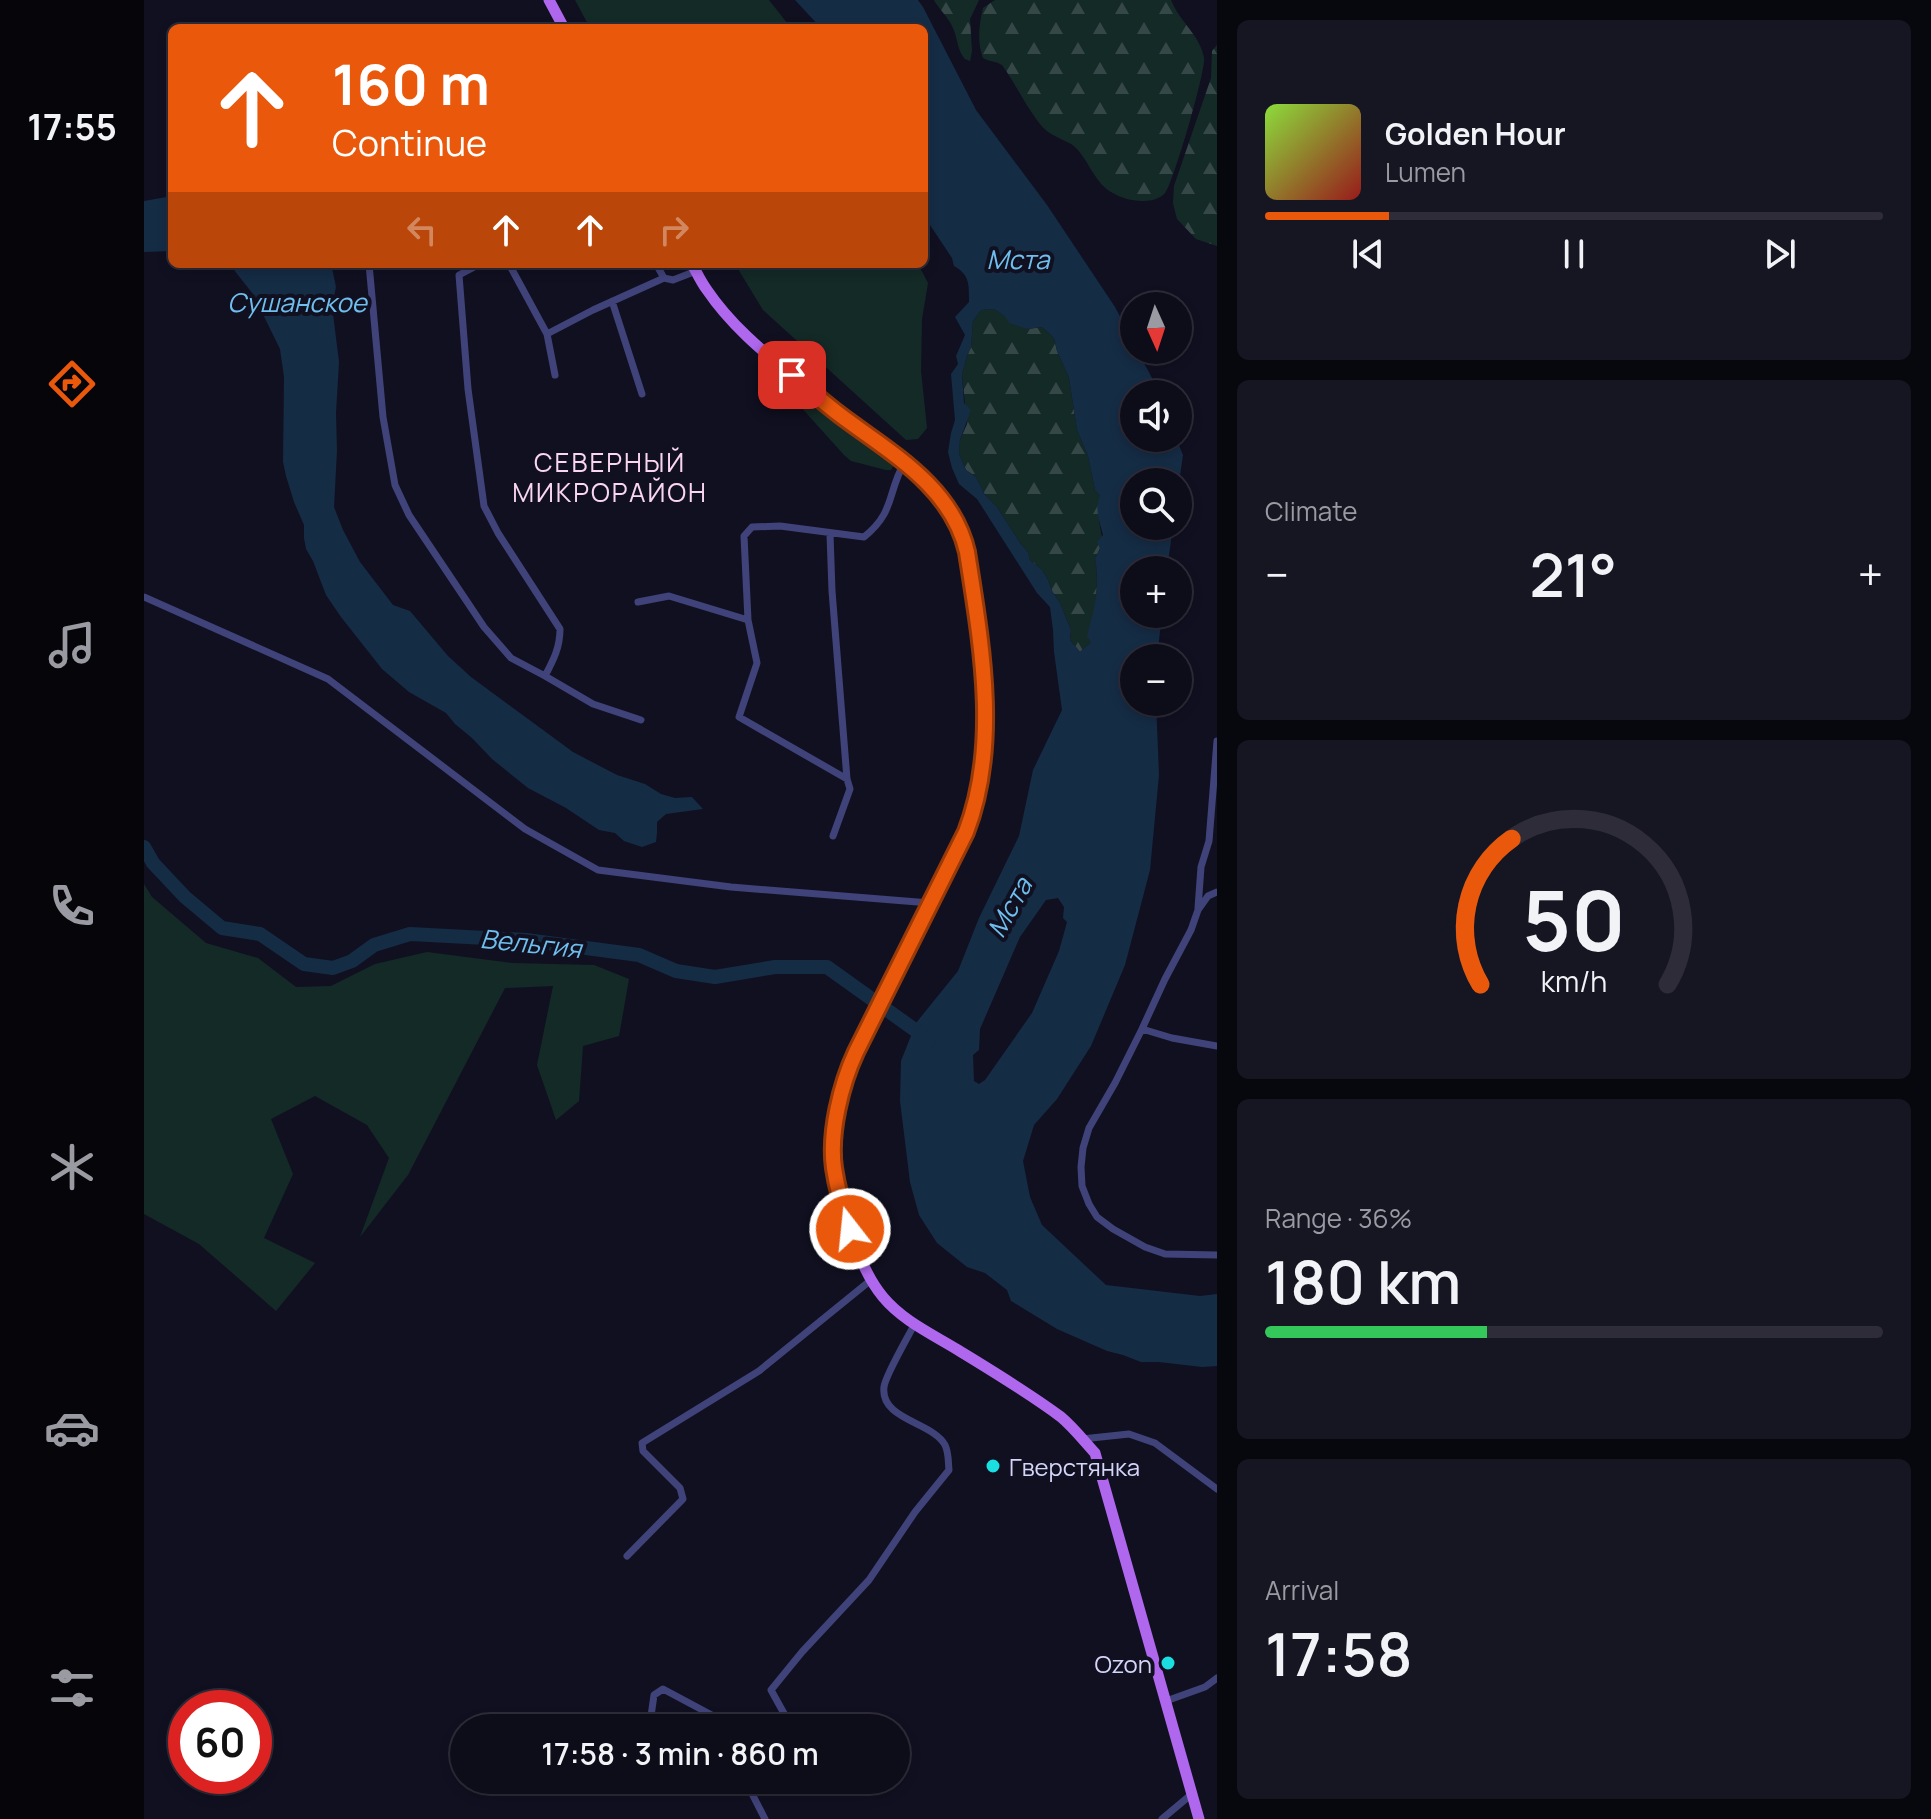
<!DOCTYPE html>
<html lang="en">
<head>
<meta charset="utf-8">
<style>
  :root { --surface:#0d0c19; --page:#161522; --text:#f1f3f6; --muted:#9a9ba2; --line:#2d2c38; --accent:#ea580c }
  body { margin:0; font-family:Manrope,sans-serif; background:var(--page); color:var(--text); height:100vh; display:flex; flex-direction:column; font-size:30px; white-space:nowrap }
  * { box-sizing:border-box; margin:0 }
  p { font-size:26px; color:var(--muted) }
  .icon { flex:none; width:44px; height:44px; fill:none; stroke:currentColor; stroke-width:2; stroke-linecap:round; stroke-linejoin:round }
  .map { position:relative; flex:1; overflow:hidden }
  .drawer { display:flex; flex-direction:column; gap:20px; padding:20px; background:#07070e; width:714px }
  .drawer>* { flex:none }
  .hud { position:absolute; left:24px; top:24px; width:760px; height:244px; border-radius:12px; box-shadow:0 4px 12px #0003,0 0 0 2px var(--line); background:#ea580c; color:#fff; overflow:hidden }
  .needle { width:52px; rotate:177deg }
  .tools { position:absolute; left:976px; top:292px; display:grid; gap:16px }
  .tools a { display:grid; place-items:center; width:72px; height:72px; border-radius:50%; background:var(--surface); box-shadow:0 4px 12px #0003,0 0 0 2px var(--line); font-size:40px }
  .speed { position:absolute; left:24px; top:1690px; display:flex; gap:16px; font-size:40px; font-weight:700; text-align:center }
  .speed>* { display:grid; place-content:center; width:104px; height:104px; border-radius:50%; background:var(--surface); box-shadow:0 4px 12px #0003,0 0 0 2px var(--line); line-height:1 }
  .speed .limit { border:12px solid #d22; background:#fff; color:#111 }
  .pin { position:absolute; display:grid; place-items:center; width:68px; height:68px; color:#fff; margin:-34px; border-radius:16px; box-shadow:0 4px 12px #0006 }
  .me { position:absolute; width:88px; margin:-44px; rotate:344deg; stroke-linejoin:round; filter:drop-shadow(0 0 6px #0008) }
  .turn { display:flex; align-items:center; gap:28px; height:168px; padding:0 32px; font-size:36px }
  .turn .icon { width:104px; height:104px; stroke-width:2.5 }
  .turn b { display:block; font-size:56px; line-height:68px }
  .lanes { display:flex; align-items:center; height:76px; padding:0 32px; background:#0003; justify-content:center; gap:40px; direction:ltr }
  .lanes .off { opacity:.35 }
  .big { font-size:60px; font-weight:600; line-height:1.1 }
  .drawer .card { flex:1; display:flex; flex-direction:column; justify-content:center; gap:12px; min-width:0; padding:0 28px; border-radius:12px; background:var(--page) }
  .drawer .dial { align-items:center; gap:0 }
  .dial svg { height:208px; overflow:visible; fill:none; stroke:var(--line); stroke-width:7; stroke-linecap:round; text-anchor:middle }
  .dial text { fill:var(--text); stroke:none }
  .song { display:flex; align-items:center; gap:24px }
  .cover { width:96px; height:96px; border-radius:12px; background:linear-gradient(135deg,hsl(90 70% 55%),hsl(0 70% 35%)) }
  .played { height:8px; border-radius:4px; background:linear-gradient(90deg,var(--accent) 20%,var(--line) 20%) }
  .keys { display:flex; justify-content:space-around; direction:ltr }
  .heat { display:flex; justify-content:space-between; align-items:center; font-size:44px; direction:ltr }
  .charge { height:12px; border-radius:6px; background:linear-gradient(90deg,#34c759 36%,var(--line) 0) }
  .trip { position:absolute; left:306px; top:1714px; width:460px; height:80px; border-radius:40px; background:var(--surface); box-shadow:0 4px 12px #0003,0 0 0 2px var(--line); font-weight:600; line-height:80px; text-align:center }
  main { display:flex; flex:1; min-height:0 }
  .menu { display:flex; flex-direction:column; width:144px; justify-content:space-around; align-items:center; background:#05050a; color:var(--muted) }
  .menu .icon { width:56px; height:56px }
  .menu .on { color:var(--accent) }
  .menu b { font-size:36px; color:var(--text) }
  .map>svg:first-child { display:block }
  .grass { fill:#142a27 }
  .forest { fill:url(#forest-firs) }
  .water { fill:#152c45; fill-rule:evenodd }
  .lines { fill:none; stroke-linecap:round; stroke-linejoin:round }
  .river { stroke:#152c45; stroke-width:14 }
  .minor { stroke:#40437a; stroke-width:7 }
  .primary { stroke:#af68ed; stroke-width:11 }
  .route-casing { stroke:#983908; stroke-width:20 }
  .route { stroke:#ea580c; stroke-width:14 }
  .poi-dot { fill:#1adee0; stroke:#111021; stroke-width:3 }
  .labels { text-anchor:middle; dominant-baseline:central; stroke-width:8; stroke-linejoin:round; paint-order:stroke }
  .poi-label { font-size:24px; fill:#d5d5fa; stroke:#111021; text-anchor:start }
  .water-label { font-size:26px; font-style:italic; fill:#6fbfee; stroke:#111021 }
  .neighbourhood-label { font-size:26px; letter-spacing:2px; fill:#fad6f0; stroke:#111021 }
</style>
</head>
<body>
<main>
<nav class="menu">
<b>17:55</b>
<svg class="icon on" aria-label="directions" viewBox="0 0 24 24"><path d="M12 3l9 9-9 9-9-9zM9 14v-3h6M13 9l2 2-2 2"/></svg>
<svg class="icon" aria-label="music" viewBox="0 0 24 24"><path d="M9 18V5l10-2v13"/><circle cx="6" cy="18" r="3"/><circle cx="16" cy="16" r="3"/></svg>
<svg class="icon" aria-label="phone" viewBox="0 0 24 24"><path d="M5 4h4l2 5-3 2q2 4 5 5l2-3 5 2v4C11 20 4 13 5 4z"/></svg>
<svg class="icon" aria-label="climate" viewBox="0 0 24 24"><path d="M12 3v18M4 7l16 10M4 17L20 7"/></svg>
<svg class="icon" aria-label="car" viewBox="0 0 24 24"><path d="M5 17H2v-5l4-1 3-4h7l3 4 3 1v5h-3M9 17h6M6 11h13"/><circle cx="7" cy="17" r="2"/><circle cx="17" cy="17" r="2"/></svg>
<svg class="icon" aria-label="filters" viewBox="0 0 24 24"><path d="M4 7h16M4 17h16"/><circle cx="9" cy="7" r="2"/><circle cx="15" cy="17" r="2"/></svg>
</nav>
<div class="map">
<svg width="1073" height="1819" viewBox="0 0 1073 1819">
  <defs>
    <pattern id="forest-firs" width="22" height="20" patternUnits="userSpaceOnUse" patternTransform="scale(2)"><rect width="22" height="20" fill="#142a27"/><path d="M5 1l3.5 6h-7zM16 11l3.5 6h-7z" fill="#354847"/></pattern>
  </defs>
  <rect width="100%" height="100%" fill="#111021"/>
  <path class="grass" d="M431,0H625L647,28H446Z
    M591,264H774L784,283L778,319L777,371L783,428L774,439L762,440L619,310Z
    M620,358L748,462L750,465L747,470H742L707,461L700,455L628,375L621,363Z
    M0,884L8,897L62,943L114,958L152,987L187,986L231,964L283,952L368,963L450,965L485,979L475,1036L439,1046L435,1101L412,1120L393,1065L409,986L361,988L264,1175L216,1237L245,1158L223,1125L171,1096L127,1119L149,1174L120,1238L171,1263L132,1311L55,1244L0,1214Z"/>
  <path class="forest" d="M790,0H835L826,19L828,51L826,61L821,59C813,50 814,39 809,28C805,18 795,9 790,0Z
    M851,0H1027C1035,21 1056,35 1060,58C1062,70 1029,184 1021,193C1009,206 982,201 969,193C952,184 946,164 934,150C927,141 913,139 903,131C889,120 871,82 858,65C852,61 846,62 839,58C833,42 835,25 839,8Z
    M1073,45V246L1052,239L1033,219L1029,203L1030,186L1067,78L1068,51Z
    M850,309L884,329L898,327L910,338L913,351L925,378L933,430L944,456L951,490L956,496C956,503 954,511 955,518C956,537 963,538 951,558C956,588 950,611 947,642L936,652L926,640L927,630L916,603L908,591L904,580L898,570L886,560L884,552L876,543L853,507L841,495L832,477L822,470L815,454L816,440L823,424L818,374L823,356L827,347L829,321L837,310Z"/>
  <path class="water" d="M651,0H774L779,7L832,110L903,205L971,307L990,343V350H993L1015,391L1016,394H990V438H1032L1039,455L1034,490V482H990V526H1029L1023,570H990V614H1018L1013,658H990V702H1012L1015,775L1006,870L981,965L947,1046L913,1099L890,1125L879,1161L886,1197L898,1225L962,1285L1056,1296L1073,1294V1366L1058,1367L1015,1362H997L979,1355L963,1351L913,1329L867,1301L863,1290L841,1273L823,1267L793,1243L775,1215L766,1182L756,1101L757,1061L772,1023L814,971L835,918L875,836L889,770L918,710L910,652L909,630L906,607L893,593L833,499L815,484L808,468L804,452L807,433L811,420L807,374L814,364L812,356L821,335L811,317L825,302C825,285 826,275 810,266L808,258L780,216V28H677ZM850,309L861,316L865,323L884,329L898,327L910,338L913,351L925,378L933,430L944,456L951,490L956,496C950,508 956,523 959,535L953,542L956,549L951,558C956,590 951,605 943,636L947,642L936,652L926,640L927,630L916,603L908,591L904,580L898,570L886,560L884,552L876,543L853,507L841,495L832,477L822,470L815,454L816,440L827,410L820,403L818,374L823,356L827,347L829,321L837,310ZM914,898L920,907L919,918L923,922L915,951L888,1013L841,1080L835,1084L830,1081L829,1055L835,1050L836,1029L876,937L902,900Z
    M28,196V251L0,252V201Z
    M82,264H186L188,268L192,287L188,306L195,362L192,413L193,451L190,507L199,530L216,562L249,605L266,611L304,656L327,677L429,752L473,775L501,784L517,794L531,798L548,797L559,809L522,814L513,822V833L512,842L498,847L480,841L471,833L455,830L422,808L384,788L348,759L328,738L311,724L302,713L265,692L238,669L197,617L182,595L169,561L162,549L160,538V525L150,502L142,476L139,462L140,377L136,349L109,294L90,270Z"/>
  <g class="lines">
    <path class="river" d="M0,847L9,863L41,897L78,928L116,934L160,964L189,968L208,961L230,945L266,934L382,940L495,955L532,971L571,977L631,967H683L785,1040"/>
    <path class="minor" d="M225,264L239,417L251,485L265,515L340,627L367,658L401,676L449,704L497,720
      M336,264L315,275L324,389L340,506L354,533L416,629C416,647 410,659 401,676
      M365,264L403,334L411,375
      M512,264L520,278L529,280L552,271
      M468,301L498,394
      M403,334L449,310L520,278
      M686,534L688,591L703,779L706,789L689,836
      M0,597L184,679L381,829L454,870L587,887L786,903
      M494,602L525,596L604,620L613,663L595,717L703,779
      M604,620L600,536L608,527L636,526L720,537C751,512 743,494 760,463
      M1073,892L1064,896L1054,910L1047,930L1021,979L998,1029L971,1083L945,1128L939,1148L937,1167L938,1186L945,1204L953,1217L969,1229L1001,1247L1021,1254L1073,1255
      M1054,908L1057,867L1065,841L1073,741
      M998,1029L1028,1038L1073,1046
      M938,1439L985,1434L1011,1443L1073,1489
      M483,1556L539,1499L536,1488L499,1451L498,1443L615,1371L727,1280
      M1022,1701L1061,1687L1073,1678
      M517,1728L507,1716L510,1695L519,1689L592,1728
      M640,1728L642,1717L627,1690L658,1652L725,1580L771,1512L805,1470C804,1462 805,1453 801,1445C789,1422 736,1420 740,1387C741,1376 764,1337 770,1325
      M601,1780L621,1819
      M1018,1819L1049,1793"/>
    <path class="primary" d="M405,0L420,28
      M548,264C553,273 557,282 563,290C586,324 617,350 649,376C665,389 680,403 696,415C741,449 799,481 820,537C824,550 825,566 827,579C830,603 834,628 836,652C843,712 844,775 822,832L706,1065C687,1119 684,1159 701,1214C710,1243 720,1274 739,1297C759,1321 788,1334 814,1350C848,1371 885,1393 917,1417C929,1427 940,1441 951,1453L1055,1819"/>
  </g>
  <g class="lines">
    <g class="route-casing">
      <path id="route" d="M648,375C664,389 679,402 696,415C745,452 808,486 823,552C837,642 856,744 822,832L712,1052C697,1084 685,1133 690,1168C693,1189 699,1209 706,1229"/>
    </g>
    <use href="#route" class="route"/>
  </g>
  <g class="poi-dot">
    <circle cx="849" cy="1466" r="8"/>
    <circle cx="1024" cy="1663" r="8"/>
  </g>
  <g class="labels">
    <g class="poi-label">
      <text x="865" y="1466">Гверстянка</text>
      <text x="1008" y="1663" text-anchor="end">Ozon</text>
    </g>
    <g class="water-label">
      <text x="874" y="259">Мста</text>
      <text x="153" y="302">Сушанское</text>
      <text transform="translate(865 907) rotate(-61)">Мста</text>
      <text transform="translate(387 943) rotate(6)">Вельгия</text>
    </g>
    <g class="neighbourhood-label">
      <text x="466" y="462">СЕВЕРНЫЙ<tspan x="466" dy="30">МИКРОРАЙОН</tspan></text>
    </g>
  </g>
</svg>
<div class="tools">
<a><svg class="needle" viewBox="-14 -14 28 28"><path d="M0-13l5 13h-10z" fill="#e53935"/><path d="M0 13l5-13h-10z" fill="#9a9ba2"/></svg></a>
<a><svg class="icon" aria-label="sound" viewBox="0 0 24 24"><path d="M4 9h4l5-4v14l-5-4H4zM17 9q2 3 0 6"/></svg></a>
<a><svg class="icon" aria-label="search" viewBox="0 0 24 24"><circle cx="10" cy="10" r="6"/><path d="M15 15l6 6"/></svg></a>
<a>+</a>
<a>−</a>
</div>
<div class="speed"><div class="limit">60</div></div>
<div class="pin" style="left:648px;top:375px;background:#d93025"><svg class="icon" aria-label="arrive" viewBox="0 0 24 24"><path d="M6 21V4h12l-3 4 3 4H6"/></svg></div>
<svg class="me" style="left:706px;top:1229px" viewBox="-20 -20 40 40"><circle r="17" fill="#ea580c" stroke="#fff" stroke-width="3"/><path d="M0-11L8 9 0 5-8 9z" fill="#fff"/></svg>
<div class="trip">17:58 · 3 min · 860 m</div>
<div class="hud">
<div class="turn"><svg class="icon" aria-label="ahead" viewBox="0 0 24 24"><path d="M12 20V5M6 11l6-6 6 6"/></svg><div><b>160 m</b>Continue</div></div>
<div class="lanes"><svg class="icon off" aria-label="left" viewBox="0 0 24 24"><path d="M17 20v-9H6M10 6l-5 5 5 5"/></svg><svg class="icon" aria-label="ahead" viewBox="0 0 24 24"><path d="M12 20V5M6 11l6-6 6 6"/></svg><svg class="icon" aria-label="ahead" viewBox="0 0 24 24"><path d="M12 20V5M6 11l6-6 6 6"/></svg><svg class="icon off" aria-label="right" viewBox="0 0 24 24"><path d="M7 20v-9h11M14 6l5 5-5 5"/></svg></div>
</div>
</div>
<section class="drawer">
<div class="card">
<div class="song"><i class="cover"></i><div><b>Golden Hour</b><p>Lumen</p></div></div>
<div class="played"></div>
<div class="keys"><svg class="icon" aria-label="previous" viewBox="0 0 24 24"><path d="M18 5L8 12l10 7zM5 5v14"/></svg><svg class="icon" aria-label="pause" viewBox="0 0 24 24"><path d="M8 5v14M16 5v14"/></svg><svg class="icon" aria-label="next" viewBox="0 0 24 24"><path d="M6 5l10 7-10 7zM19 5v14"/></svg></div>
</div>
<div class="card"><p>Climate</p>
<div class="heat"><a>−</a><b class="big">21°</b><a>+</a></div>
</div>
<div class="card dial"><svg viewBox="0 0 100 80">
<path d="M14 69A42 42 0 1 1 86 69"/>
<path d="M14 69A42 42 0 0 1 26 13" stroke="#ea580c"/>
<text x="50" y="56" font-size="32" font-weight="700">50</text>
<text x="50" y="72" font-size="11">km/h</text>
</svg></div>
<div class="card"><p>Range · 36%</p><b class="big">180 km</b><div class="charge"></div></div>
<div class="card"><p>Arrival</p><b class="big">17:58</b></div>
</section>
</main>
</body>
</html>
